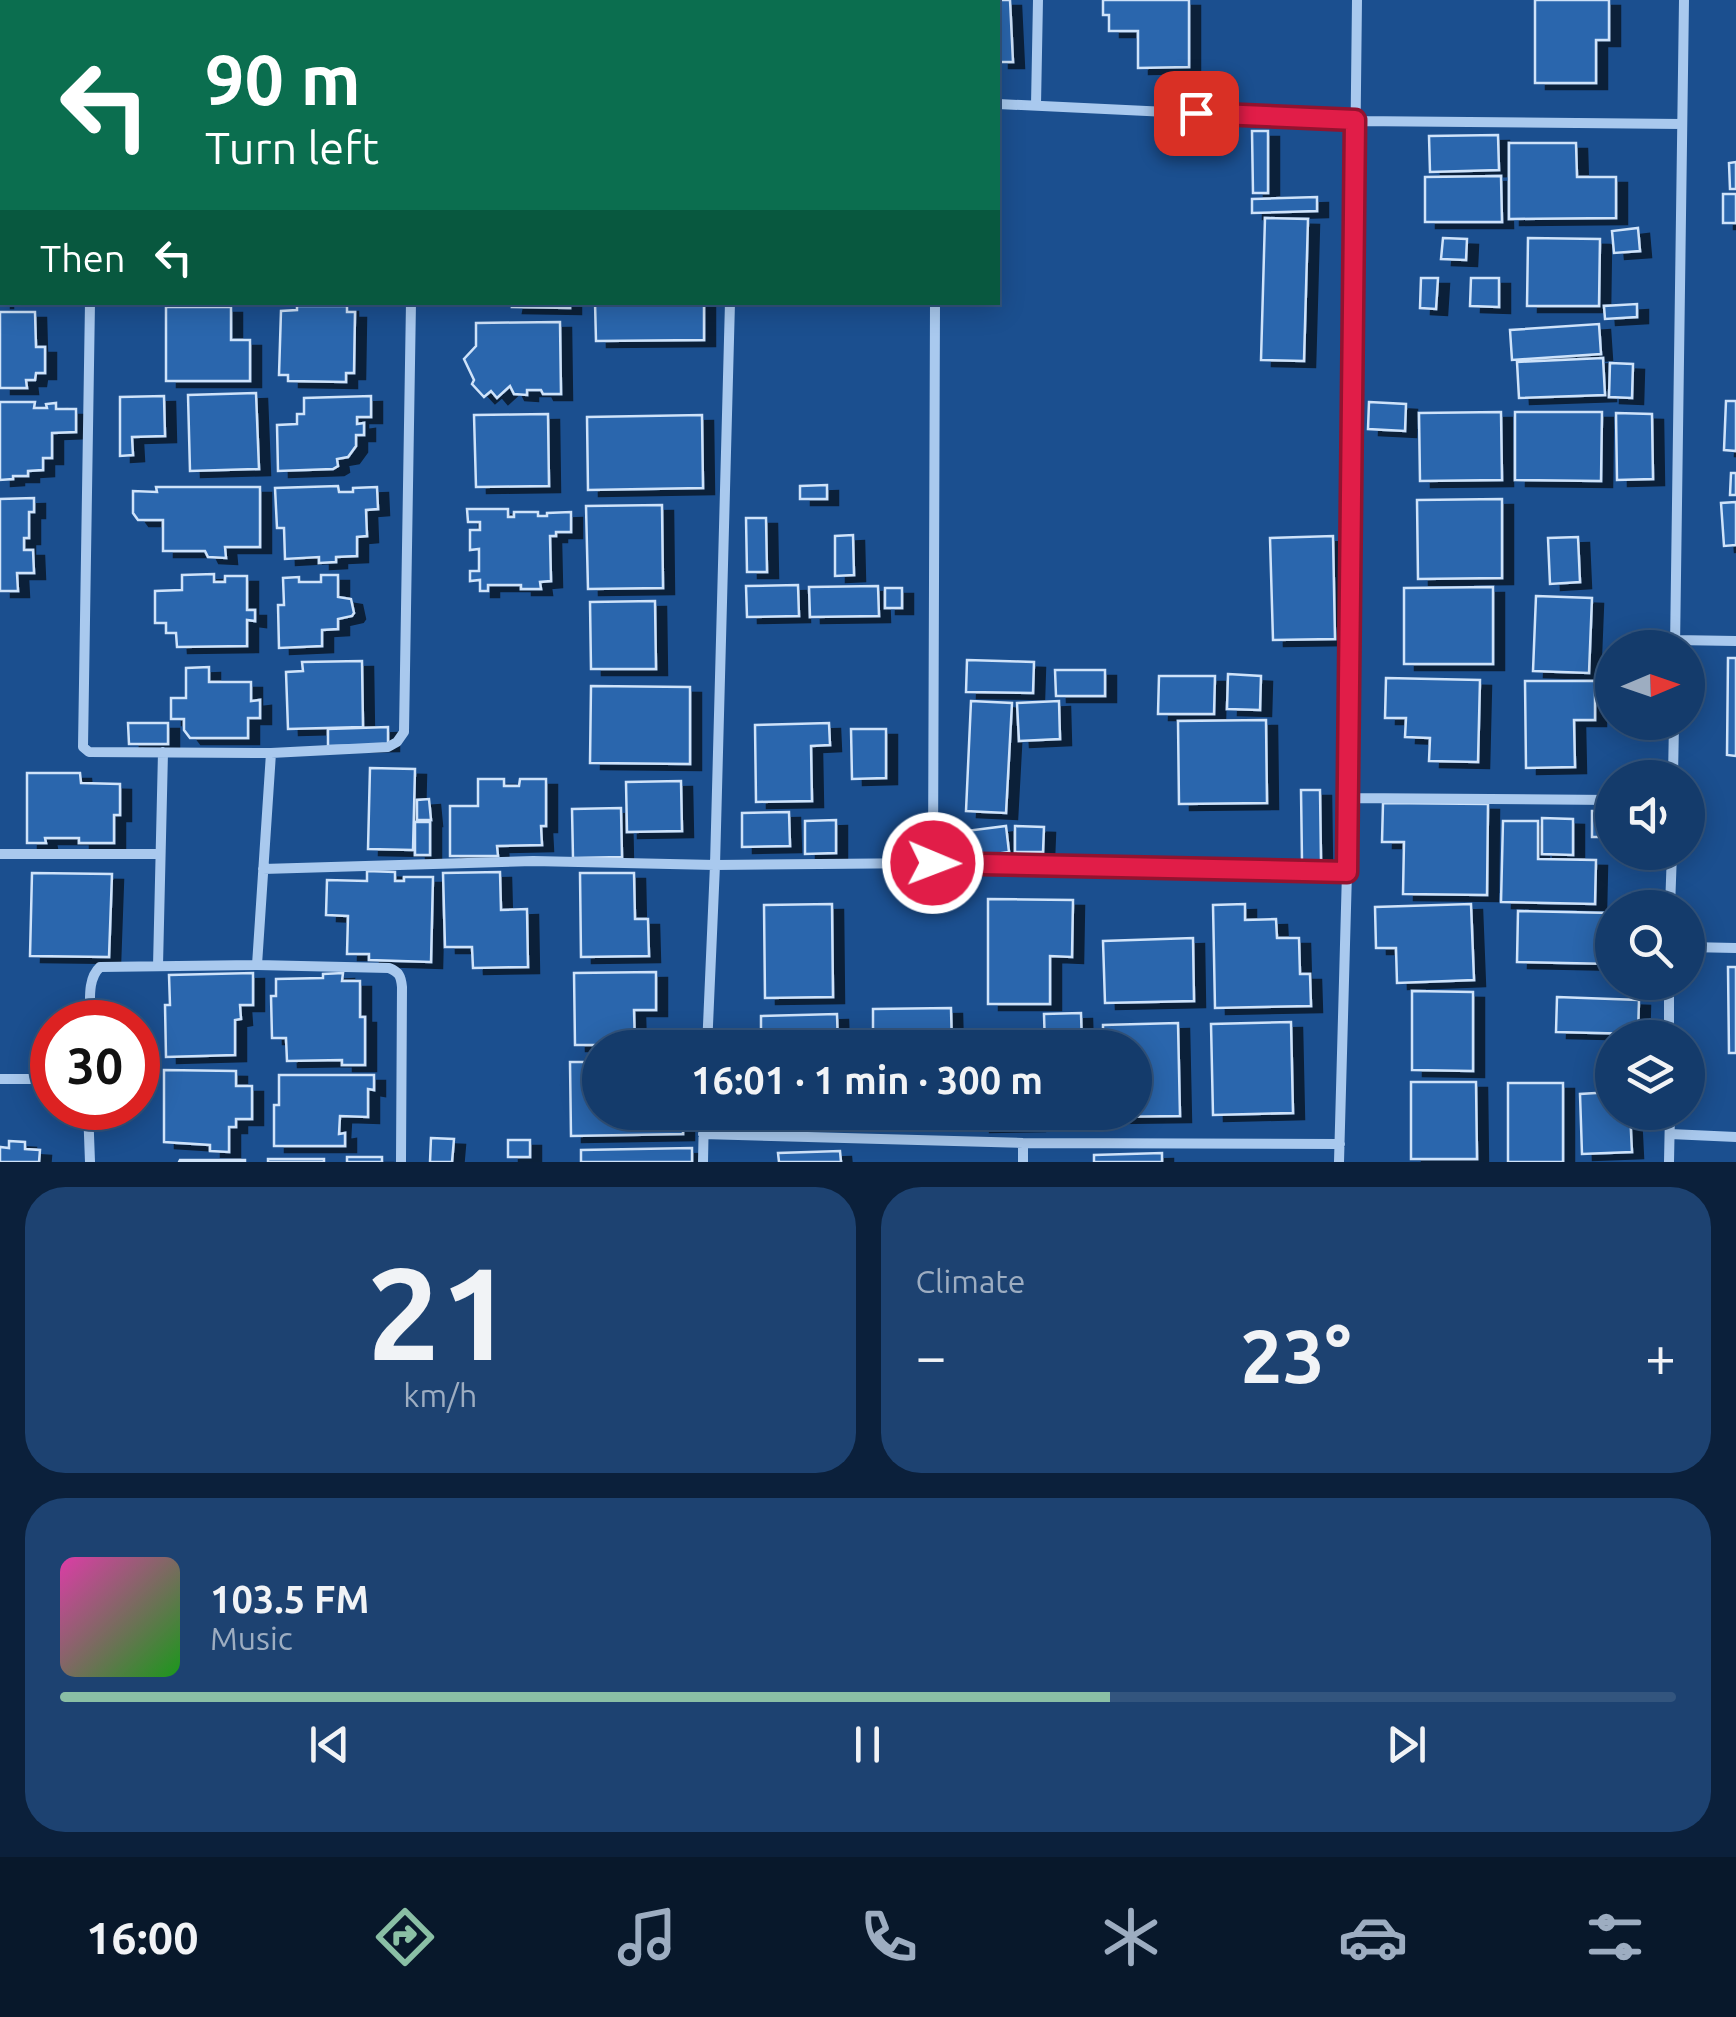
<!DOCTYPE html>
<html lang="en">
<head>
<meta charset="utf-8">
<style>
  :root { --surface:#143b6b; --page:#1d4271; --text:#f1f3f6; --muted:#9dadc1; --line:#33557e; --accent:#8abfa5 }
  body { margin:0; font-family:Ubuntu,sans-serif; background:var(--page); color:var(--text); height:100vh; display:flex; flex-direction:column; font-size:38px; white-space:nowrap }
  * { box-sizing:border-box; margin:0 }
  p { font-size:32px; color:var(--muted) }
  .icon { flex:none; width:55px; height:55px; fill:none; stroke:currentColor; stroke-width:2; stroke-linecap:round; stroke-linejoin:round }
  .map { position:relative; height:1162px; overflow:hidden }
  .sheet { display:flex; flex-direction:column; gap:25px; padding:25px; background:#0b203b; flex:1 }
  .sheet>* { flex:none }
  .hud { position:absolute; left:0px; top:0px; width:1000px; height:305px; box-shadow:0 5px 25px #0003,0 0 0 2px var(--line); background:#0b6e4f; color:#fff; overflow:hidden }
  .needle { width:65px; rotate:88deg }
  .fabs { position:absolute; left:1595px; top:630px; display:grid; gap:20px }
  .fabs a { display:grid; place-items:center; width:110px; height:110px; border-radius:50%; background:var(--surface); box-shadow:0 5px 25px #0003,0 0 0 2px var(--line); font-size:50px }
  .speed { position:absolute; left:30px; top:1000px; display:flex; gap:20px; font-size:50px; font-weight:700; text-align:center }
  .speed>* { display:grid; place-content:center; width:130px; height:130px; border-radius:50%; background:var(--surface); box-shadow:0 5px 25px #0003,0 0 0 2px var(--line); line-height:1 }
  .speed .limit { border:15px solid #d22; background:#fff; color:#111 }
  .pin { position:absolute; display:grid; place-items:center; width:85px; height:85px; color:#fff; margin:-42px; border-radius:20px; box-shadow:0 5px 15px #0006 }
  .me { position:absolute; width:110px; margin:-55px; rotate:91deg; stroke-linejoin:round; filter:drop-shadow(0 0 8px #0008) }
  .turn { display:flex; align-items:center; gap:35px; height:210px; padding:0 40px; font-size:45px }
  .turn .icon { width:130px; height:130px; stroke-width:2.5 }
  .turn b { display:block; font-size:70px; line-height:85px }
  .then { display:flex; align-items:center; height:95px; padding:0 40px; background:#0003; gap:20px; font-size:38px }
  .big { font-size:75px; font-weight:700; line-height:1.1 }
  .sheet .widget { flex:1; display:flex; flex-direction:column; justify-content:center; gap:15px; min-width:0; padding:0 35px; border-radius:40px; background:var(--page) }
  .sheet .dial { align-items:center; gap:0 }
  .dial b { font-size:130px; line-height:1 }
  .song { display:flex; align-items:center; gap:30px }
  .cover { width:120px; height:120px; border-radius:15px; background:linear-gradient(135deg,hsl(320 70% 55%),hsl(120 70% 35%)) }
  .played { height:10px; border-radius:5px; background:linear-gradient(90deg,var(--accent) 65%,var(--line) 65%) }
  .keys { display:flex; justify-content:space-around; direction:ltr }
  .heat { display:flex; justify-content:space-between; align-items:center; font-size:55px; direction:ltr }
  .sheet .tiles { flex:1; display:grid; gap:25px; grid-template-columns:1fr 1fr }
  .widget:last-child { grid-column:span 2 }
  .trip { position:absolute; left:582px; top:1030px; width:570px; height:100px; border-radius:50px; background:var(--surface); box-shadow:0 5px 25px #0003,0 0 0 2px var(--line); font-weight:700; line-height:100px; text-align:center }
  .dock { display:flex; height:160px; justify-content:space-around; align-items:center; background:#08182b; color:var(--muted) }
  .dock .icon { width:70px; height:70px }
  .dock .current { color:var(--accent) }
  .dock b { font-size:45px; color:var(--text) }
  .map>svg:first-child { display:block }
  .building { fill:#2a66ad; stroke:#cfe3fa; stroke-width:2.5; filter:url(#shadow) }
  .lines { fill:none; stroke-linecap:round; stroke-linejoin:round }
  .street { stroke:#a9c9ee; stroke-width:10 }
  .route-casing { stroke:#92132f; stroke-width:25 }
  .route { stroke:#e11d48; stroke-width:18 }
</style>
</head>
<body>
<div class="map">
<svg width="1736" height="1162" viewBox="0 0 1736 1162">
  <defs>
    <filter id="shadow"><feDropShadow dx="11" dy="6" stdDeviation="0" flood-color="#0009"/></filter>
  </defs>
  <rect width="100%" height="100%" fill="#1b4f8f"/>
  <path class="building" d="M0,0H32V2H2V65H0Z
    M180,0H263V2H180Z
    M290,0H357V2H290Z
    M596,0H661V2H596Z
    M787,0H885V2H787Z
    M950,0H1010L1013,62H998V2H950Z
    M1103,0H1189V67L1138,68V31H1109V15H1103Z
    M1535,0H1609V40H1596V83H1535Z
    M0,124H2V205H0Z
    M1252,131H1268V193H1253Z
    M1498,135L1499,170L1430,172L1429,136Z
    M1509,143H1576L1577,177H1616V218L1509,219Z
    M1736,162V189H1730L1729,163Z
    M1501,176L1502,222H1425V177Z
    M1723,194H1736V223H1723Z
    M1317,197V211L1252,213V199Z
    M1265,218L1308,219L1304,361L1261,360Z
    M0,221H2V302H0Z
    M1638,228L1640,251L1614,253L1612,231Z
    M1443,238L1467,239L1466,260L1441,259Z
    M1528,238L1600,239L1599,306H1527Z
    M1421,278H1438L1436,309L1420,308Z
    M1471,278H1499V307L1470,306Z
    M513,302H570V308L512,307Z
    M595,302H704V340L596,341Z
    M1637,304V317L1605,319L1604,306Z
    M297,306H347V312H355L354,373H346V382L288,381V375H279L281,311L297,310Z
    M166,307H231V340H250V381H166Z
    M0,312H35L36,347H45V373H36L35,380H26L27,388H0Z
    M560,322L561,394H543L541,390H527V395L514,394L510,386L497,398L491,391L484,397L472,384L474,380L464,359L476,346V323Z
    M1599,324L1601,354L1512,360L1510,330Z
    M1603,358L1605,395L1519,398L1517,362Z
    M1610,363L1633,364L1632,398L1609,397Z
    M256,393L259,469L190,471L188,395Z
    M164,396L165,436L132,437L133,455L120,456V397Z
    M371,396V417H357V424L364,423V435H356V446L348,457L337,459L338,466L333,469L278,471L277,425L297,424V414H304V398Z
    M1726,401H1736V451L1724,450Z
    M0,402H35L34,408H47L46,404L56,403V409H76V432L52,433V458H43V470L28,471V476H13V479L0,480Z
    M1369,402L1406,404L1405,431L1368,429Z
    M1501,412L1502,480L1420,481L1419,413Z
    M1515,412H1602L1601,481L1515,480Z
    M1616,413L1652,414L1653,479L1617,480Z
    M548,414L549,486L476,487L474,415Z
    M702,415L703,488L588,490L587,417Z
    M1731,473H1736V495H1730Z
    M827,485V499H800V486Z
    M338,486L339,492H353V488L377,487L378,509L366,510L367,536L357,537V556L336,557V562L319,563V557L285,559L284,528H277L275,488Z
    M156,487H260V547H225L226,558L208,557L205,551H163V520H138L133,513V491L157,492Z
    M34,498V512H29V538H24V550H33L34,573H17L18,591H0V499Z
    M1502,499V578L1418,579L1417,500Z
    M1736,502V545L1724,546L1721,503Z
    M662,505L663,588L588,589L586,506Z
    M467,509H508V517H514V512H538V516H547V513L571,512V532H556V536H550L551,581L540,582L541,589H521V585H488V591H480V580L470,581V571H479V549L470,550V530H480V522H468Z
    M746,518H766L767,572H747Z
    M853,535L854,575L835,576V536Z
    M1333,536L1335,639L1273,640L1270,538Z
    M1578,537L1580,582L1550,584L1548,538Z
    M214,574V582H225V576H247V610H255V621L247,620V646L177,647L176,633H166V623H155V591L182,590V575Z
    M321,575H338V597L351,599L354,613L352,616L338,619V629L322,630V646L279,648L278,605H284L283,578L299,577V582H321Z
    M798,585L799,616L747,617L746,586Z
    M878,586L879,616L810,617L809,587Z
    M1493,587V664H1404V588Z
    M885,588H902V608H885Z
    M1536,596L1592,598L1589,673L1533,671Z
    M655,601L656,669H591L590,602Z
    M1728,658H1736V756L1727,755Z
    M967,660L1034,662L1033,693L966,692Z
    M362,661L363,727L288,729L286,672L303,671L302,662Z
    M209,667V682H251V701L260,700V718H248V738H190L184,730V719H171V698H186V668Z
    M1055,670H1105V696H1056Z
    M1228,674L1261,676L1260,710L1227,709Z
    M1159,676H1215L1214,714H1158Z
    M1386,678L1480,680L1478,762L1429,761L1430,738L1405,737L1406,718H1385Z
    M1525,681H1595V720H1574L1575,767L1526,768Z
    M591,686L690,687V764L590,763Z
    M971,701L1012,703L1006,813L966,811Z
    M1059,701L1060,739L1019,741L1017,703Z
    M1266,720L1267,803L1179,804L1178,721Z
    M128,723H168V744H129Z
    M829,723L830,745L811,746L812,801L756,802L755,725Z
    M388,727V745L328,746V729Z
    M851,729H886V778L852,779Z
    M370,768L415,769L413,850L368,849Z
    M27,773H80L81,783L120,784V815H114V843H79V838H45L46,843H27Z
    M478,779H504V786H519L520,779H546V826H541L542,845L497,846L498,856H450V806H478Z
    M681,781L682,831L627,832L626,782Z
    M1301,790H1320L1321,861H1302Z
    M429,799L431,820H417V800Z
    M1383,803L1488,804L1487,895L1403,894L1404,842H1382Z
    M621,808L622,857L573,858L572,809Z
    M1592,811H1612V837H1592Z
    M789,812L790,846L742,847V813Z
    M1542,818L1573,819V855L1542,854Z
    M836,820V853L805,854V821Z
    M1503,821H1538V859L1596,860L1595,904L1501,902Z
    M415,822H430V855H415Z
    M1006,826L1009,852L969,858L966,831Z
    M1015,826L1044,827L1043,852H1015Z
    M367,871L395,872V881H404V877H433L431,962L369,960V954H347L348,916L326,915L327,880L367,881Z
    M500,872L501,910L527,909L528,967L473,968L472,947H445L443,873Z
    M32,873L112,874L109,957L30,956Z
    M580,873H634L635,919H648L649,956L581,957Z
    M988,899L1073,900L1072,957L1050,956V1004H988Z
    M832,904L833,997L765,998L764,905Z
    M1245,904V920L1276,919L1277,938H1299L1300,974H1310L1311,1006L1215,1008L1213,905Z
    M1471,904L1474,980L1397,983L1396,948H1376L1375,907Z
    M1518,911L1612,913V964L1517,962Z
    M1193,938L1194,1001L1105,1003L1103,941Z
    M1728,967H1736V1053H1729Z
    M656,972V1010H634L635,1045H575L574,973Z
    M253,973V1005H240L241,1019L235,1020V1055L166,1057L165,1005H170L169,975Z
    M343,973L342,981H360V1017H365V1065H342V1060L287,1061L286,1038H272L271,996H276V979L323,978V974Z
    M1412,991L1473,992V1071L1412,1070Z
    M1557,997L1639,1000L1638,1034L1556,1032Z
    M951,1008L952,1048H873V1009Z
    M1081,1013L1082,1048H1045L1044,1014Z
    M837,1014L838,1048H761V1016Z
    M1291,1022L1293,1113L1213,1115L1211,1024Z
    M1178,1023L1180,1116L1105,1117V1112H1135V1048H1103V1025Z
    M570,1062H600V1112H683V1134L571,1136Z
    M164,1070L236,1071V1086H252V1119H236V1127H229V1152L210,1151V1145L164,1142Z
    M279,1075H374V1090L368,1089V1117L340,1116L339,1134L345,1133V1146H274V1105H279Z
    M1411,1082H1476L1477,1159H1411Z
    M1508,1083H1563V1162H1508Z
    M1612,1092V1112H1630L1632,1152L1582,1154L1580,1094Z
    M978,1112H1034V1125L979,1126Z
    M431,1138L454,1139L452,1162H430Z
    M508,1140H530V1157H508Z
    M9,1141L25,1142V1149L40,1150L39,1162H0V1147L9,1148Z
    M692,1148V1162H581V1150Z
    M840,1151L841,1162H779L778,1153Z
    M1162,1153V1162H1094V1155Z
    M347,1157H382V1162H347Z
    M268,1159H324V1162H268Z
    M180,1160H245V1162H179Z"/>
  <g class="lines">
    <path class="street" d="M100,2V0
      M416,2V0
      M738,2V0
      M0,83H2
      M998,104L1355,121L1682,124
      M1036,105L1038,0
      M90,302L83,747L89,752L271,753L388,747L397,742L404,732L411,302
      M1675,640L1736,641
      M1675,648L1684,0
      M1673,778L1674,722
      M1348,798L1612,800
      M0,854H159
      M933,863L935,302
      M263,869L533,861L715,865L933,863L1347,872
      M1670,908L1672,852
      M1688,947L1736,948
      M257,965L271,753
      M158,966L163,752
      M1669,982V1038
      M90,1022C91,1004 86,980 100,967L257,965L389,968C399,972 401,976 402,987L401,1162
      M707,1048L715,865L730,302
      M0,1079H52
      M88,1108L90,1162
      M703,1134L1023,1143L1340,1144
      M1670,1134L1736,1137
      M703,1162L704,1112
      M1023,1162V1143
      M1339,1162L1347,872L1357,0
      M1669,1162L1670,1112"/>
  </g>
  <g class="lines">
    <g class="route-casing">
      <path id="route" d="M933,863L1347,872L1355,120L1196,113"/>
    </g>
    <use href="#route" class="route"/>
  </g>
</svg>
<div class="fabs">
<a><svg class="needle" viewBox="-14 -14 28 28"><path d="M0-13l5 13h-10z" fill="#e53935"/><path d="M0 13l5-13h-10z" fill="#9dadc1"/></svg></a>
<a><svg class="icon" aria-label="sound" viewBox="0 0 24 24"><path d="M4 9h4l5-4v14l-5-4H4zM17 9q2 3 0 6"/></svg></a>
<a><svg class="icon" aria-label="search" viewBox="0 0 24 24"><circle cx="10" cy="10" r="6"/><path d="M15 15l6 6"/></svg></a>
<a><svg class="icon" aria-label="layers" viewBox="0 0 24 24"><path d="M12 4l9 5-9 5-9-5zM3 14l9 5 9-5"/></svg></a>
</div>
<div class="speed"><div class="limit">30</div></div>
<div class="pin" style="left:1196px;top:113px;background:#d93025"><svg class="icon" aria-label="arrive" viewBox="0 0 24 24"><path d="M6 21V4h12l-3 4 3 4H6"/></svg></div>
<svg class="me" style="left:933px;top:863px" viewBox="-20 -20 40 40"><circle r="17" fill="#e11d48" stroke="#fff" stroke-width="3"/><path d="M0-11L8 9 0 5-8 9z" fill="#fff"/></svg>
<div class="trip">16:01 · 1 min · 300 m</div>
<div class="hud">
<div class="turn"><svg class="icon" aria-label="left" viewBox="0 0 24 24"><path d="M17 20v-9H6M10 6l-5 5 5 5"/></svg><div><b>90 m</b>Turn left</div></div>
<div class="then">Then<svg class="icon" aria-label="left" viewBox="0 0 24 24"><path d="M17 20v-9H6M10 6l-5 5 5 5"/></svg></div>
</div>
</div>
<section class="sheet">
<div class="tiles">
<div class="widget dial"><b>21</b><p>km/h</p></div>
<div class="widget"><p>Climate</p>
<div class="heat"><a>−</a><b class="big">23°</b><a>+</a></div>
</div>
<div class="widget">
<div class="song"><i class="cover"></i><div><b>103.5 FM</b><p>Music</p></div></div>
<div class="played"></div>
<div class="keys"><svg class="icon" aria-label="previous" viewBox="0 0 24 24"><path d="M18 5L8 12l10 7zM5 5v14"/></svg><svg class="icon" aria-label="pause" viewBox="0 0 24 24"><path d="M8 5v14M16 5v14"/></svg><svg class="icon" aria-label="next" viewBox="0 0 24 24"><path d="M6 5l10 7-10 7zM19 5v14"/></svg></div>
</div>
</div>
</section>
<nav class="dock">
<b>16:00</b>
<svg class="icon current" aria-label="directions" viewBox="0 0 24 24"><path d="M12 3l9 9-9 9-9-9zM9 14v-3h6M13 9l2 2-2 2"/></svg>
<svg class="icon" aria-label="music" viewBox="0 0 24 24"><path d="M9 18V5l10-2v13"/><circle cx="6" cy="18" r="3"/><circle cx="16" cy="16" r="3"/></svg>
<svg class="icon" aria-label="phone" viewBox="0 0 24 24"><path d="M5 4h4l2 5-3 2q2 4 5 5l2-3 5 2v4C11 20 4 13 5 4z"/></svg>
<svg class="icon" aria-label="climate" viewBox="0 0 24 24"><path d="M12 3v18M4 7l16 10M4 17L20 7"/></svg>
<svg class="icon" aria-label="car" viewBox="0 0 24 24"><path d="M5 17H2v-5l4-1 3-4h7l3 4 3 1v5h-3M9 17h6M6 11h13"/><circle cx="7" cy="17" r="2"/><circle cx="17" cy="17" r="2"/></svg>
<svg class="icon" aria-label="filters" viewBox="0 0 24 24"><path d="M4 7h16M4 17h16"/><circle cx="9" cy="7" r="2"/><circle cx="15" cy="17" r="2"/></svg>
</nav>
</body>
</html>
